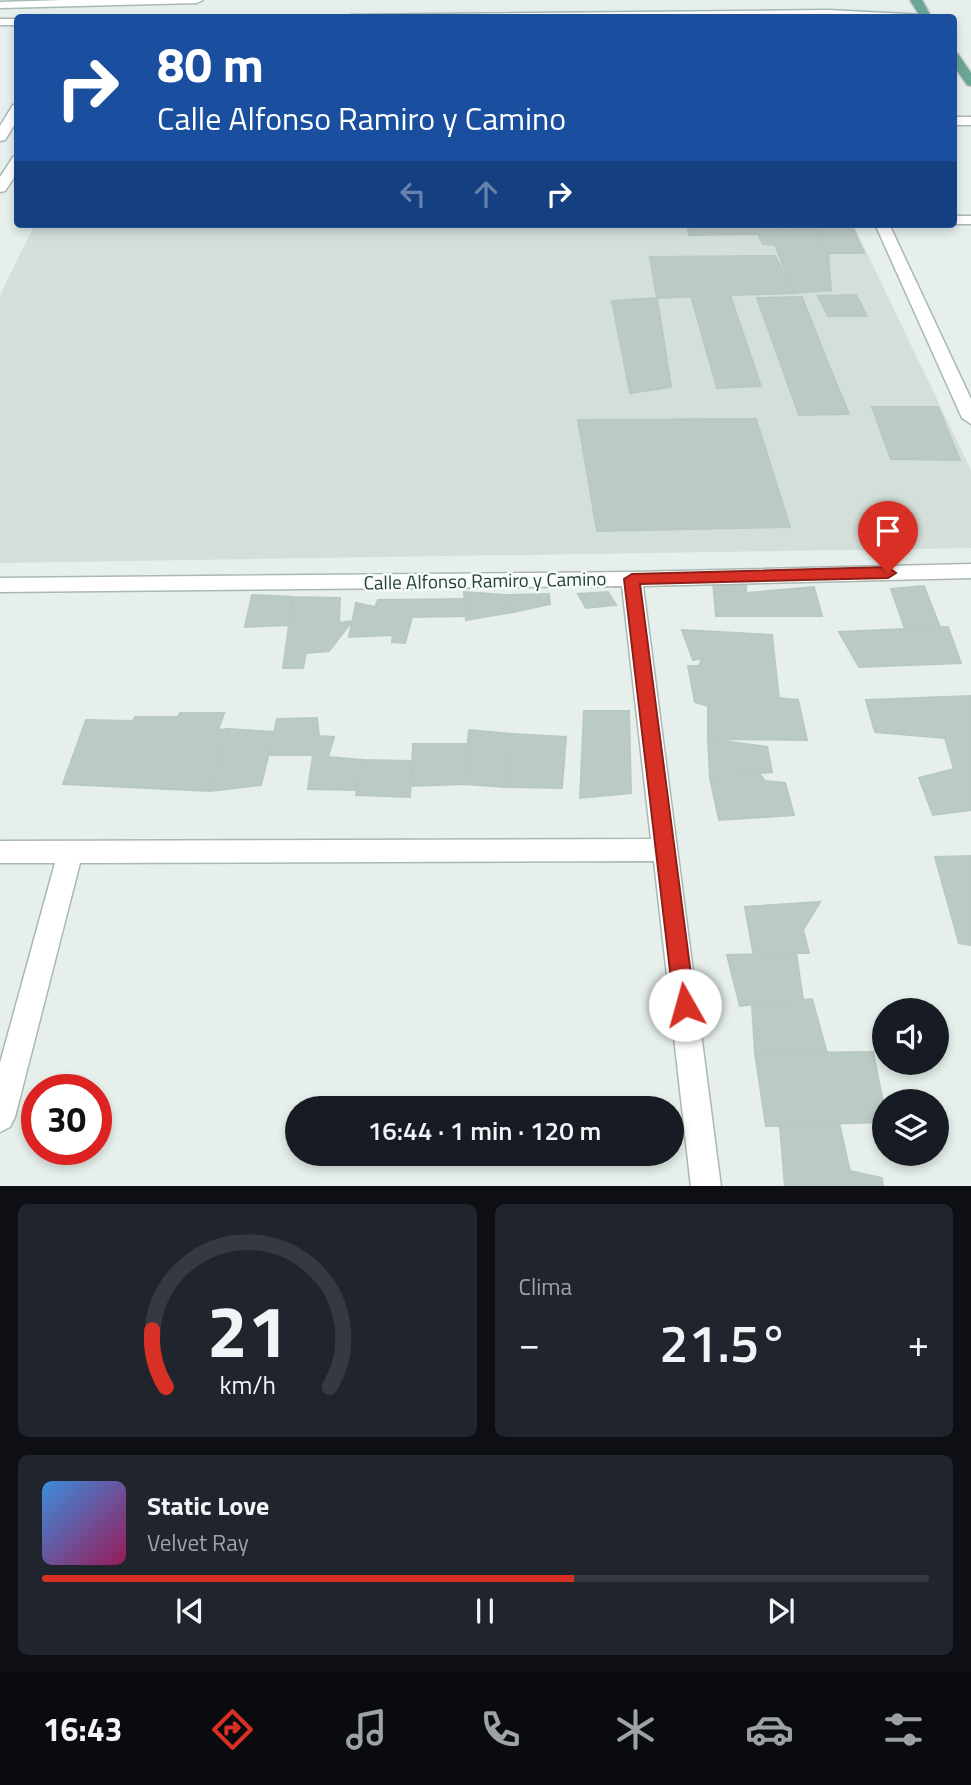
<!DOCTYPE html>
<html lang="es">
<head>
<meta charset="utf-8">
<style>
  :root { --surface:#171b24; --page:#20242c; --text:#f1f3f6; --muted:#9ea1a6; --line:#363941; --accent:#d93025 }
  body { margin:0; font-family:"Titillium Web",sans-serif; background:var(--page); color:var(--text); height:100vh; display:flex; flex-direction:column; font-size:26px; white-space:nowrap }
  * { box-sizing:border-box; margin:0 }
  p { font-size:23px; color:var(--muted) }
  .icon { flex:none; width:38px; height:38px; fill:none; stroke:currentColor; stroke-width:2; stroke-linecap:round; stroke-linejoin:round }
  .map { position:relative; height:1186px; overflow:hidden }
  .sheet { display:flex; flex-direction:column; gap:18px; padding:18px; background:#0d0f14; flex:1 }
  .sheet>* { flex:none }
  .hud { position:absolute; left:14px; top:14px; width:943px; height:214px; border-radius:7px; box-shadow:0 4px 10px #0003; background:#1a4fa0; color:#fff; overflow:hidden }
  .tools { position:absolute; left:872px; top:998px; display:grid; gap:14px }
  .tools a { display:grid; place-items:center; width:77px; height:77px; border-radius:50%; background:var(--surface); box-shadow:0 4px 10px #0003; font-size:35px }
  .speed { position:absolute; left:21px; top:1074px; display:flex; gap:14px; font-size:35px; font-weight:700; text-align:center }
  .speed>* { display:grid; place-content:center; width:91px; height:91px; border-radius:50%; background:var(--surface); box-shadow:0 4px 10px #0003; line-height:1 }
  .speed .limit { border:10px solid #d22; background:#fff; color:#111 }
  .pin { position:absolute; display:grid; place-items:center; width:60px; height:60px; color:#fff; margin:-72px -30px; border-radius:50% 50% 50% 0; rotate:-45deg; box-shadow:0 0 7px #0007 }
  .pin .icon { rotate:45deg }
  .me { position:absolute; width:77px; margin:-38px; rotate:353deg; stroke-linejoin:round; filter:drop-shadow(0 0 5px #0008) }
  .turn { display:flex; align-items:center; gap:24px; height:147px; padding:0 28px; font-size:32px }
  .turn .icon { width:91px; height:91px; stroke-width:2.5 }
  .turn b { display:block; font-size:49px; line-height:60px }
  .lanes { display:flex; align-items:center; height:66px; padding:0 28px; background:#0003; justify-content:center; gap:35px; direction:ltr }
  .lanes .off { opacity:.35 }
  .big { font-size:52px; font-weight:600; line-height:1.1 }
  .sheet .widget { flex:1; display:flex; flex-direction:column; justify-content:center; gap:10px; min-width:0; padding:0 24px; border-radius:10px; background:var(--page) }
  .sheet .dial { align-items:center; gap:0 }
  .dial svg { height:182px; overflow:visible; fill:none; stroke:var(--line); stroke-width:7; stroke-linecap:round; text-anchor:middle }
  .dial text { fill:var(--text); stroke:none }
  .song { display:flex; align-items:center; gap:21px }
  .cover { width:84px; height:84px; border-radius:10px; background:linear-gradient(135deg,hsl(210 70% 55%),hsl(330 70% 35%)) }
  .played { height:7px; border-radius:4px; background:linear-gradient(90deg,var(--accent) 60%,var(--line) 60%) }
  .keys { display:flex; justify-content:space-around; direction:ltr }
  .heat { display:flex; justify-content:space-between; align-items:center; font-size:38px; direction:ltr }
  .sheet .tiles { flex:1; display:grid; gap:18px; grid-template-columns:1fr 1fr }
  .widget:last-child { grid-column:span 2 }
  .trip { position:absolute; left:285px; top:1096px; width:399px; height:70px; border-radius:35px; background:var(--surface); box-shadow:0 4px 10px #0003; font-weight:600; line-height:70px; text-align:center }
  .dock { display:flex; height:112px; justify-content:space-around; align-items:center; background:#090b0e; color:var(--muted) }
  .dock .icon { width:49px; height:49px }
  .dock .selected { color:var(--accent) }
  .dock b { font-size:32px; color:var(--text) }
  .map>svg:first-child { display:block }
  .built { fill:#d4dfda }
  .building { fill:#bbcac4; stroke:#b8c9c2; stroke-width:2 }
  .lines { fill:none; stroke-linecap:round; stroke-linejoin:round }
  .minor-casing { stroke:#a8b8b2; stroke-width:3 }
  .major-casing { stroke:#c2cac8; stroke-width:3 }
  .minor { fill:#fff; fill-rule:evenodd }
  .major { fill:#6aa596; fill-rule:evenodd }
  .route { fill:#d93025; stroke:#8d1f18; stroke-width:2 }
  .labels { text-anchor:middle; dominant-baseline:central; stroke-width:5; stroke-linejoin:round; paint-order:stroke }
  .street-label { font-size:19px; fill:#24423a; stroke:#f7fbf9 }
</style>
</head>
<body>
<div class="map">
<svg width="971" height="1187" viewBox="0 0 971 1187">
  <rect width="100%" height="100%" fill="#e6efeb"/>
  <path class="built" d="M35,224H853L971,470V548L0,563V295Z"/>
  <path class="building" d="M687,224H758L759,228L815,229L828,253L831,290L794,293L775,245L763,244L758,234L689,235Z
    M813,226H852L864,253H828Z
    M775,256L794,293L657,298L650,257Z
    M730,295L761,386L717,388L691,296Z
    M856,295L867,316H828L818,296Z
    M802,297L826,358L849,414L799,415L757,298Z
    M657,298L671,387L630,393L612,301Z
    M872,407H938L960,460L891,459Z
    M756,419L790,527L597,531L578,420Z
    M746,577V593L814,587L822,616H716L713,582Z
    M924,586L940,627L905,629L891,589Z
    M464,592L505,595L513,612L466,620Z
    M608,592L616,605L586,608L578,594Z
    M549,594L550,604L513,612L505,595Z
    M252,595L293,597L289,625L245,627Z
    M293,597L340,598L339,623L352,621L329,651L306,653L303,668H283Z
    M465,599L466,616L412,617L405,643L392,642L393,635L349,637L356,603L375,607L378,600Z
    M948,627L961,663L859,667L839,632Z
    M682,630L772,635L779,698L798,700L807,740L708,739V706L695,702L688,666H699L702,658L693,660Z
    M971,696V810L933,815L919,778L954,769L945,738L875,732L866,700Z
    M584,711H629L631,793L580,798Z
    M180,713H224L218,730L228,729L210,791L63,784L86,720L133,721L135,717H178Z
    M317,718L319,736L334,737L328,757L362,760L357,790L308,789L313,755H269L277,719Z
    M228,729L274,732L261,785L210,791Z
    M469,730L513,734L505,787L464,784Z
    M513,734L566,737L562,788L505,787Z
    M708,739L767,747L772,772L710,778Z
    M413,744H468L464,784L411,786Z
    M362,760L412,761L410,797L356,795Z
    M759,773L765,781L785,783L794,815L719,820L710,778Z
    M971,856V945L959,943L935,857Z
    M820,902L803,930L809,953L753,952L745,907Z
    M796,953L803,999L740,1006L727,955Z
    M812,999L827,1053H755L752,1005Z
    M873,1052L884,1107V1122L766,1126L755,1053Z
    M839,1123L850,1171L882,1178L883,1187H785L780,1126Z"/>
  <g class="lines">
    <g class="minor-casing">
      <path id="minor" d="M64,0H203L197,3L0,8V2Z
        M828,10L926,15L931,18H346L351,15Z
        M0,19H18V25H0Z
        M18,104V119L5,140L0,141V126L13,105Z
        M954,117H971V125H954Z
        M18,156V172L5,191L0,192V177L13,157Z
        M954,216H971V224H952Z
        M875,224H889L971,399V424L962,418Z
        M971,564V578L643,586L721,1187H691L654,861L80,863L15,1117L10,1127L0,1132V1063L55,863H0V841L651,839L622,586L0,592V578L632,572Z"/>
    </g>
    <g class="major-casing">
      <path id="major" d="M910,0H922L932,18H921Z
        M954,53L958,54L971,73V86L967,85L954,66Z"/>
    </g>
    <use href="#minor" class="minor"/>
    <use href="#major" class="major"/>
  </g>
  <path class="route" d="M888,567L896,573L888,578L640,584L695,1005L692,1012L685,1015L677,1012L674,1005L624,579L632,574Z"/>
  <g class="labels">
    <g class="street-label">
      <text transform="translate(485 580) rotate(-1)">Calle Alfonso Ramiro y Camino</text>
    </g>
  </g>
</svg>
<div class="tools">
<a><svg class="icon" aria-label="sound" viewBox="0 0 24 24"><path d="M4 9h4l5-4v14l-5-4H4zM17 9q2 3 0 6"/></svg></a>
<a><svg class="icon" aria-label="layers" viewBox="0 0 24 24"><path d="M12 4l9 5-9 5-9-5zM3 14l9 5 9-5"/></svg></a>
</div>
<div class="speed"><div class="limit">30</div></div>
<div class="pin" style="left:888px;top:573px;background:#d93025"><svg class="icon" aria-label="arrive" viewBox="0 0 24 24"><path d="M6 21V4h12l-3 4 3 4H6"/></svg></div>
<svg class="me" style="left:685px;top:1005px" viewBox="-20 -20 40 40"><circle r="19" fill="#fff"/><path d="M0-13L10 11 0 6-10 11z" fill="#d93025"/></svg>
<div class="trip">16:44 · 1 min · 120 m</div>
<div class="hud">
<div class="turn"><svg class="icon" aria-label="right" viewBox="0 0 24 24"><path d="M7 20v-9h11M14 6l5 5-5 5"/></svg><div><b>80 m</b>Calle Alfonso Ramiro y Camino</div></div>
<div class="lanes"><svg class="icon off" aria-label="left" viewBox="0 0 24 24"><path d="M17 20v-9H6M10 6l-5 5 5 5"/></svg><svg class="icon off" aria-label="ahead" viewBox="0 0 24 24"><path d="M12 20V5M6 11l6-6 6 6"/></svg><svg class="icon" aria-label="right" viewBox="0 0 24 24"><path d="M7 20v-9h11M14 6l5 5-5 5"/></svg></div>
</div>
</div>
<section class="sheet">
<div class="tiles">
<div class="widget dial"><svg viewBox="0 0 100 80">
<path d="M14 69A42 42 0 1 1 86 69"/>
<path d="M14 69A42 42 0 0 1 8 44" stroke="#d93025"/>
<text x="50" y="56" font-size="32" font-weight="700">21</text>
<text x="50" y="72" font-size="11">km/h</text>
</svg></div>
<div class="widget"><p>Clima</p>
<div class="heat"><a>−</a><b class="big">21.5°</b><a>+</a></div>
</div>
<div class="widget">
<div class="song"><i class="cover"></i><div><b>Static Love</b><p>Velvet Ray</p></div></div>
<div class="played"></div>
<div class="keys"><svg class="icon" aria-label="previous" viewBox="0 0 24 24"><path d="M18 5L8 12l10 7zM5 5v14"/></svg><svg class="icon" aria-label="pause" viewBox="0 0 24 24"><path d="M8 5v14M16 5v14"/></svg><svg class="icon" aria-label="next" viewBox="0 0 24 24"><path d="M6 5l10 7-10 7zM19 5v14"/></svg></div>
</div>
</div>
</section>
<nav class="dock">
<b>16:43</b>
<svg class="icon selected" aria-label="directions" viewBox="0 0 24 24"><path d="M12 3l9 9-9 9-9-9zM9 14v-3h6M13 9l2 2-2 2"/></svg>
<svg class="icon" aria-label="music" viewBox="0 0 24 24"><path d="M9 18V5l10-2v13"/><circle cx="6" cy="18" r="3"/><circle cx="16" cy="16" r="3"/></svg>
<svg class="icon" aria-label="phone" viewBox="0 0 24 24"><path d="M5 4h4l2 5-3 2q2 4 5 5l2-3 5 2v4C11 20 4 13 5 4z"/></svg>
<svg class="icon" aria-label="climate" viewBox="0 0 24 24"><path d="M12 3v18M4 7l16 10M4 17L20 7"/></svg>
<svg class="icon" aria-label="car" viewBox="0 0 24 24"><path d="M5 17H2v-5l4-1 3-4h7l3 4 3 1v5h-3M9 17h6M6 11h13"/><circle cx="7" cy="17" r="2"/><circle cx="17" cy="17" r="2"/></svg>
<svg class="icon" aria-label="filters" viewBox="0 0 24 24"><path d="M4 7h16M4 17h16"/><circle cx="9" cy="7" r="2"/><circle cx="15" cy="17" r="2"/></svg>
</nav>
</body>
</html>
